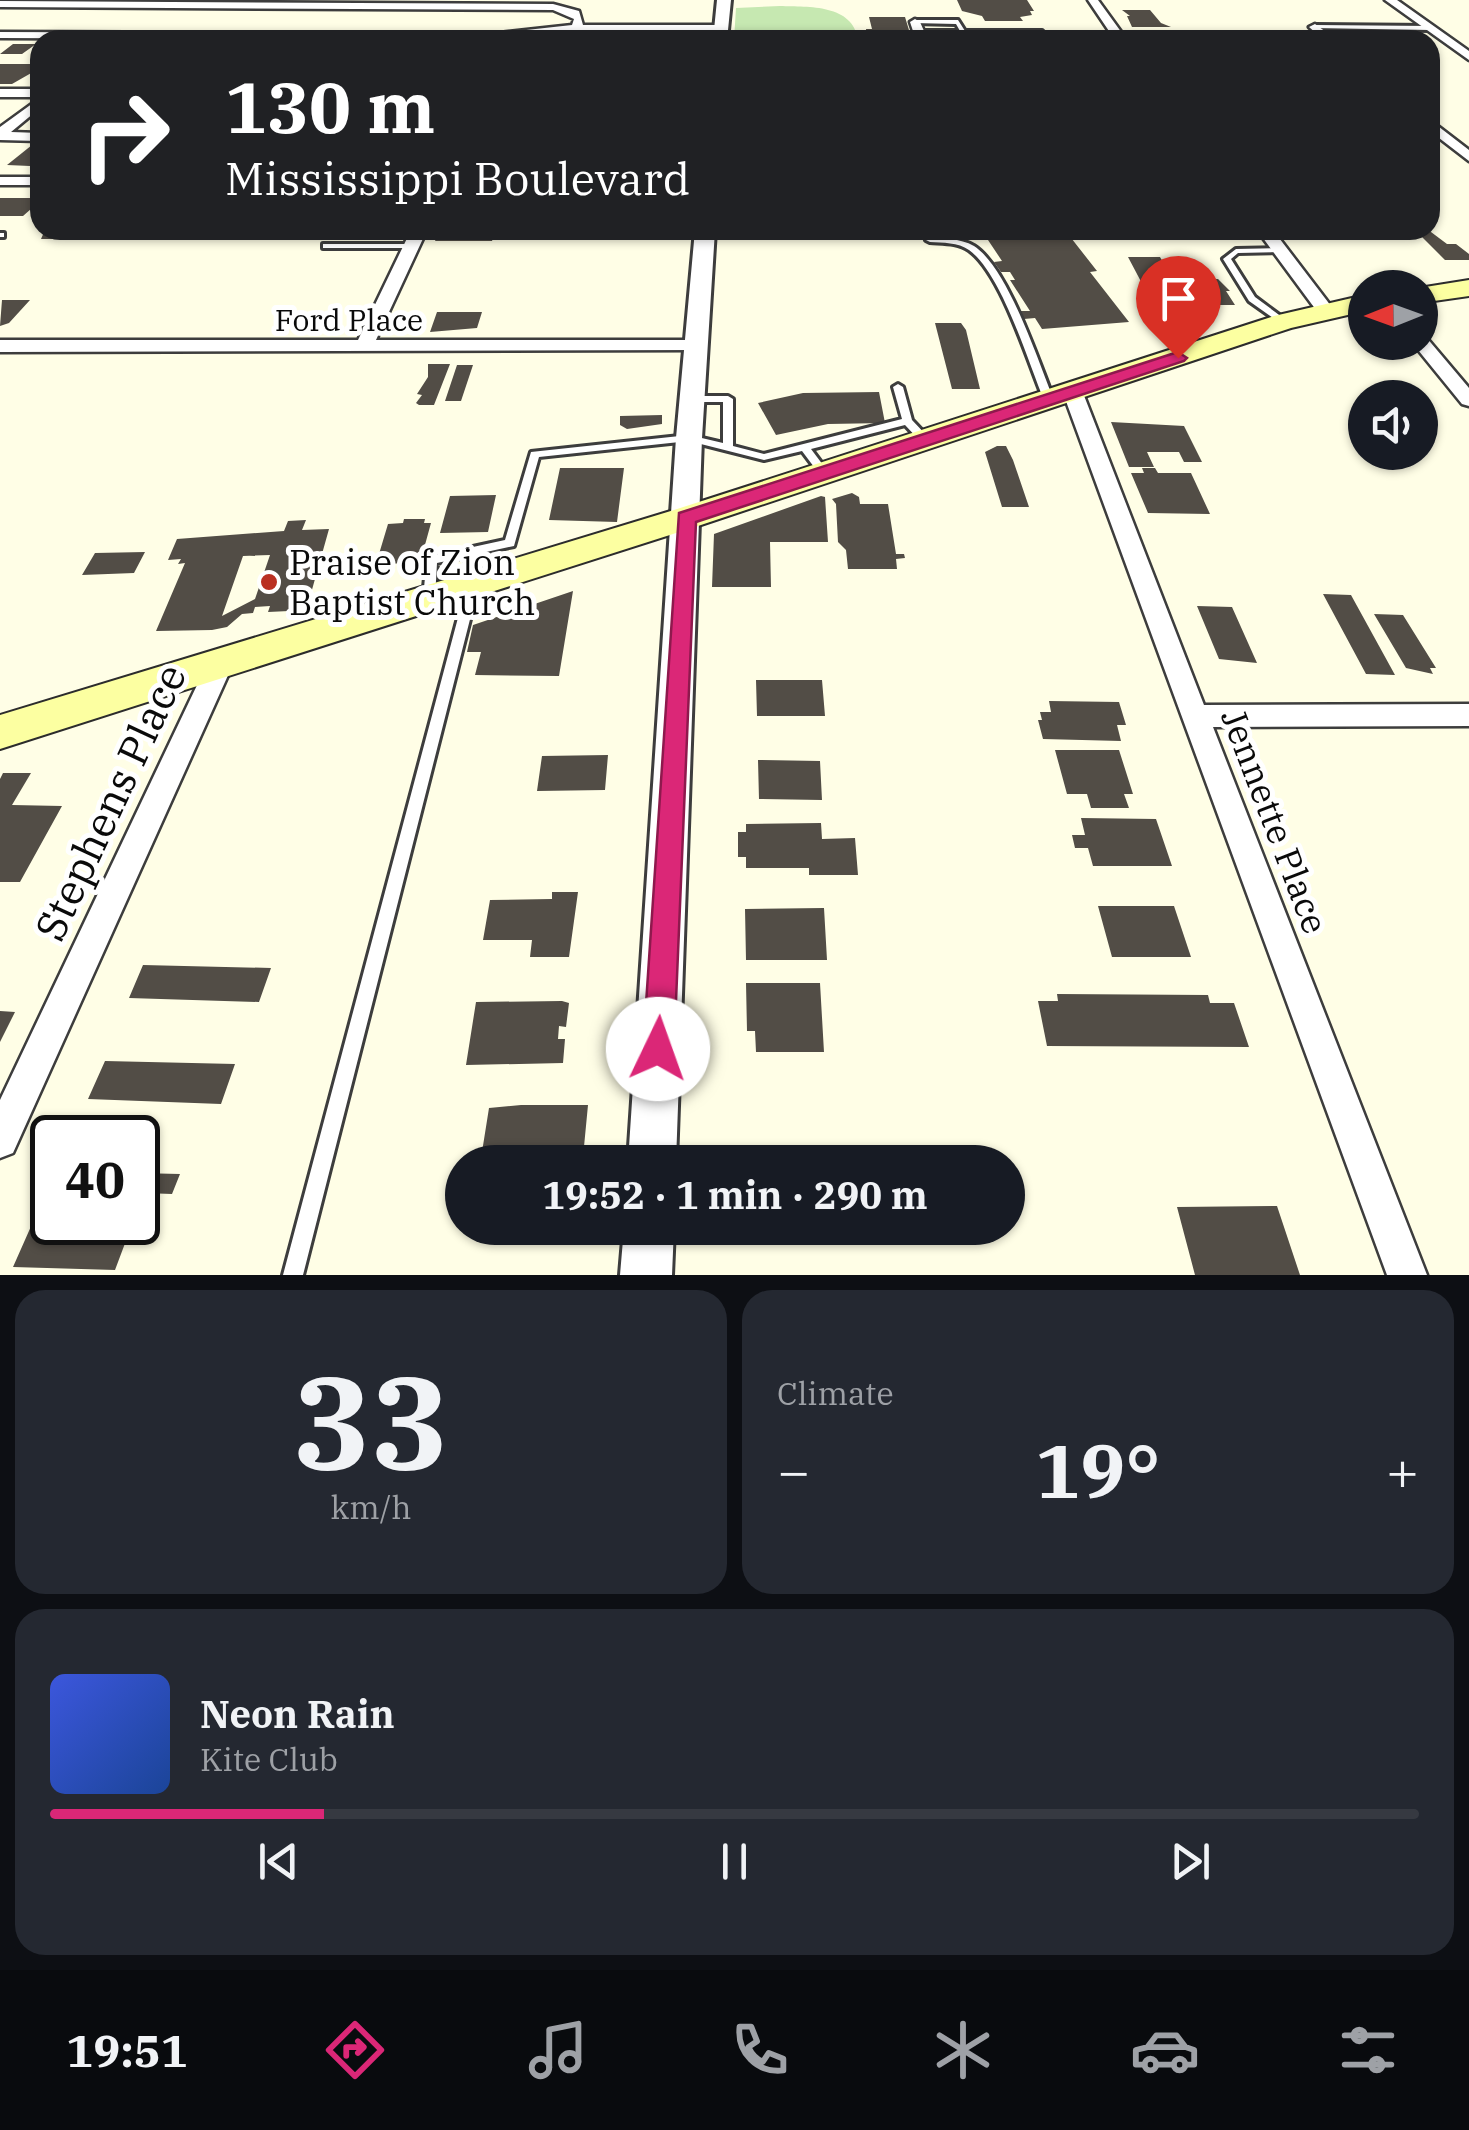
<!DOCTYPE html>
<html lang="en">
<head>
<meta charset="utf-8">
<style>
  :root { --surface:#171b24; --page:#242831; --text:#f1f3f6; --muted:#9ea1a6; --line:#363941; --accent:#db2777 }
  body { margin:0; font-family:"IBM Plex Serif",serif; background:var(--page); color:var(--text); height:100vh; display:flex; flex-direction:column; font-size:38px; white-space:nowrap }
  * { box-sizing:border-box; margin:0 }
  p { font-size:32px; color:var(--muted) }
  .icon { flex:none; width:55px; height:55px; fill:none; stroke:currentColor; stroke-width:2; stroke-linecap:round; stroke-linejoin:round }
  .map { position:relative; height:1275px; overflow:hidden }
  .sheet { display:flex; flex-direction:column; gap:15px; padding:15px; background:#0d0f14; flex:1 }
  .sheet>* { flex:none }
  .hud { position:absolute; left:30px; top:30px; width:1410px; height:210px; border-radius:30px; box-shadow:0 2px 8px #0004; background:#202124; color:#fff; overflow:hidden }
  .needle { width:65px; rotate:269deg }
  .tools { position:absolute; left:1348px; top:270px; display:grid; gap:20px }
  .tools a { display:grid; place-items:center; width:90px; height:90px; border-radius:50%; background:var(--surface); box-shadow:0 2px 8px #0004; font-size:50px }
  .speed { position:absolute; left:30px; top:1115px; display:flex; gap:20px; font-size:50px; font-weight:700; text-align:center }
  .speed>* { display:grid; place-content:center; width:130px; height:130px; border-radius:50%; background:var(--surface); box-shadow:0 2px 8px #0004; line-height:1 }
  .speed .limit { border:5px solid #111; border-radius:15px; background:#fff; color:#111 }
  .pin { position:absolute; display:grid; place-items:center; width:85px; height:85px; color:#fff; margin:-102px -42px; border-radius:50% 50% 50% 0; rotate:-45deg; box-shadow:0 0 10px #0007 }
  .pin .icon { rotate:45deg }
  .me { position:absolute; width:110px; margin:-55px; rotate:3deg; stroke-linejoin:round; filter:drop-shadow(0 0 8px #0008) }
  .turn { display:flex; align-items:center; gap:35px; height:210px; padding:0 30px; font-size:45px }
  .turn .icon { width:130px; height:130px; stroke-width:2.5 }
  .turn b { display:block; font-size:70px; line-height:85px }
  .big { font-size:75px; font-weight:800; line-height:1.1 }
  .sheet .card { flex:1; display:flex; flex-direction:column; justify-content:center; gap:15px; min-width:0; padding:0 35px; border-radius:30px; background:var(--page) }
  .sheet .dial { align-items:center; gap:0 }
  .dial b { font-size:130px; line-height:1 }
  .song { display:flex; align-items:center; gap:30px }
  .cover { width:120px; height:120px; border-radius:15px; background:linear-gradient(135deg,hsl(230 70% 55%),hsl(220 70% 35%)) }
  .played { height:10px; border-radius:5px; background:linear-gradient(90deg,var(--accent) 20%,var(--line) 20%) }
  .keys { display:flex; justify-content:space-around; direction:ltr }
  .heat { display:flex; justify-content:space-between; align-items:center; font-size:55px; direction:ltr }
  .sheet .tiles { flex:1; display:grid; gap:15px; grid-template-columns:1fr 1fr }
  .card:last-child { grid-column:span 2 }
  .trip { position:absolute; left:445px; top:1145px; width:580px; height:100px; border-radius:50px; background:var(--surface); box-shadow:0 2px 8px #0004; font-weight:800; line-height:100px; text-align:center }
  .tabs { display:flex; height:160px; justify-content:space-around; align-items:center; background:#090b0e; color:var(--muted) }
  .tabs .icon { width:70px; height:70px }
  .tabs .on { color:var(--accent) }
  .tabs b { font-size:45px; color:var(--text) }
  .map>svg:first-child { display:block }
  .green { fill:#c6e8b1 }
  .building { fill:#524d46; fill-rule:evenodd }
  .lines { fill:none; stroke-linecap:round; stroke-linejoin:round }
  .service-casing { stroke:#3d3d3d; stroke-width:6 }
  .minor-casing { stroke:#3d3d3d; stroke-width:5 }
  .tertiary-casing { stroke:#3d3d3d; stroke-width:6 }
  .secondary-casing { stroke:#2c2c2c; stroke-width:4 }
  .service { fill:#fff; fill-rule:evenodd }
  .minor { fill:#fff; fill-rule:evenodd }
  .tertiary { fill:#fff; fill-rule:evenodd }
  .secondary { fill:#fcffa1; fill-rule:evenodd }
  .route { fill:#db2777; stroke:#8e194d; stroke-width:2.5 }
  .poi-dot { fill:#ba3022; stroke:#fff; stroke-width:4 }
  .labels { text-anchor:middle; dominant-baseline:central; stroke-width:10; stroke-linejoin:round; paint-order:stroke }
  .far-street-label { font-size:30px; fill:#0a0a0a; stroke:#fff }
  .poi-label { font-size:35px; fill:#0a0a0a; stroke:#fff; text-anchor:start }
  .street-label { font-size:35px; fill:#0a0a0a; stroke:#fff }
  .near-street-label { font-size:42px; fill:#0a0a0a; stroke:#fff }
</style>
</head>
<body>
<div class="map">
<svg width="1469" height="1275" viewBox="0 0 1469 1275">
  <rect width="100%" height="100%" fill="#fffee6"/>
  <path class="green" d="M780,6C809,7 853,4 858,40H734L736,8Z"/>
  <path class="building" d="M957,0H1027L1034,11H1030L1032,15L1020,17L1023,21H985L982,16L962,11Z
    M1122,10H1150L1161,23L1171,27H1132L1127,16H1130Z
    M869,17H905L912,40L867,37L866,29H872Z
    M13,44H36L22,54H0Z
    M0,64H40V68L12,84H0Z
    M37,141H40V157L30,166L7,165Z
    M0,198H40V201L23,216H0Z
    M45,230H141L133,239H41Z
    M325,230H384L380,239H320Z
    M440,230H496L492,241H435Z
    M590,230H652L648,239L643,240L588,239Z
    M1417,232H1431L1447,244H1456L1469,254V260H1445Z
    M1068,234L1097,271L1090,272L1129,322L1042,329L1035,318L1024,319L1019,311H1030L1010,280H1015L1010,272H1001L994,262L1002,261L988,240Z
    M1128,257H1160L1173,280L1218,279L1230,291H1226L1235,305H1195L1197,309L1184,310L1186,313H1163L1155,308Z
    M2,300H30L9,323L0,326Z
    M437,312H482L477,328L430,332Z
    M935,323H961L966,330L980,389H952Z
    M428,364H450L434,405H419L416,403L422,395L417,394L428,377Z
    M457,365H473L461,401H445Z
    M879,392L885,423L828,424L776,435L758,403L803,393Z
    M662,415V424L627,429L620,425V416Z
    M1111,422L1184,426L1202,462H1184L1179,452H1147L1154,467H1129Z
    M997,446H1006L1013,460L1029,507H1002L985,452Z
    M560,468H624L617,522L549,520Z
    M1142,468H1155L1158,473H1191L1210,514L1148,513L1131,473H1144Z
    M852,493L859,497L860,504H888L896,554H904L905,558L896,559L897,569H848L846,550L838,542L836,504L832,499Z
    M496,495L488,532L440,533L450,496Z
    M821,496L825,497L828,542H770L771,587H712L714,534Z
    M404,519H425L424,523H431L420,563L376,564L388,524L403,523Z
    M306,520L302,530L329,529L308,604L291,605L289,611L268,612L270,606L255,607L253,613L242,614L227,627L212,630L156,631L185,563L178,564L181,559L168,560L177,539L284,531L288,521ZM270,555L255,599L222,616L243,556Z
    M145,552L134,573L82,575L95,553Z
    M573,591L559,676L475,675L481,652H467L473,625Z
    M1323,594L1351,595L1395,675L1366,674Z
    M1197,606L1232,607L1257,663L1219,659Z
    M1374,614L1403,615L1436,668H1430L1433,674L1406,668Z
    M756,680H822L825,716H757Z
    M1049,701L1119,702L1126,725H1117L1121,741L1043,739L1038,720H1042L1040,712H1051Z
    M1055,750H1119L1133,794H1124L1129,808H1091L1087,794H1067Z
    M608,755L605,790L537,791L542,756Z
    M758,760L820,761L822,800L759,799Z
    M3,773H31L12,805L62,806L20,882H0V779Z
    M1081,818L1156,819L1172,866H1093L1088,848H1075L1072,835H1085Z
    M821,823L822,839L855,838L858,875H809V868H746V857H738V832H746V824Z
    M552,892H578L569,957H530L532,940H483L490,900L552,899Z
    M1098,906H1174L1191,957H1112Z
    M824,908L827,960H746L745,909Z
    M143,965L271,968L259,1002L129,998Z
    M746,983H820L824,1052H756L755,1031H747Z
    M1057,994L1208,995L1210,1003H1234L1249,1047L1047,1046L1038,1001H1058Z
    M562,1001L569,1003L566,1027L559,1026L558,1039H565L563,1063L466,1065L476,1002Z
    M0,1011L15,1012L0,1042Z
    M105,1061L235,1064L221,1104L88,1099Z
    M521,1105H588L583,1157H514V1153H506L505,1158H497V1152H482L489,1108Z
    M138,1173L180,1174L172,1194L144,1193L138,1209Z
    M52,1179V1222H133L115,1270L13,1267Z
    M1277,1206L1300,1275H1195L1177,1207Z"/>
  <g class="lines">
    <g class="service-casing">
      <path id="service" d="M915,20H958L965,31H1042L1050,40H1044L1040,35L919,34L917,31H960L956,24L913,23Z
        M1315,25L1430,26L1433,28L1430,30L1313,28Z
        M0,233H4V237H0Z
        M927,238C942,238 960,238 974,246C1008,268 1038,361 1054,400L1052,402L1049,403L1044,400C1028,362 1002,274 969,250C958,242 943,243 930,242L926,240Z
        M323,244H412L416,246L412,248H323Z
        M1283,248V252H1280L1238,253L1231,259L1255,297L1286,320V324L1283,325L1249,301L1223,259L1236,249Z
        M898,384L903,387L912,420L929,438V442H921L905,425L811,449L829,473L824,476L820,475L802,451L764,460L689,441L539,457L514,546L477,554L479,584L303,1275H283L467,584L465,557L437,563L435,598L429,602L425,601L423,598L427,557L505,540L531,452L689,435L723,443V402H693L688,399L693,396H728L733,399V446L764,454L902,419L893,387Z"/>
    </g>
    <g class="minor-casing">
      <path id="minor" d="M1088,0H1098L1127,40H1115Z
        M1385,0H1397L1469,51V60Z
        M0,1L553,4L579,11L583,25H721L727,28L721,31H582L580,40H570L571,31L493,40L0,38V32L490,34L572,25L574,19L553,10L0,7Z
        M915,19L920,22L928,40H916L910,22Z
        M1315,24L1337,40H1324L1309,27Z
        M0,89H40V97H0Z
        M40,98V108L11,132L40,133V141L0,140V127Z
        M1430,120L1469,150V161L1430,131Z
        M0,177H40V185H0Z
        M411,230H427L376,340H697L706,345L697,350L0,352V340H358Z
        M1257,230H1273L1331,306V314H1319Z
        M1420,336L1426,337L1469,388V406L1462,404L1414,345L1420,342Z
        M1073,387L1083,393L1204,705L1469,704V726L1213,727L1427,1275H1387L1063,393Z
        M221,652L230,655L234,662L13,1153L0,1158V1100L208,662L212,655Z"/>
    </g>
    <g class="tertiary-casing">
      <path id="tertiary" d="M717,0H731L727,40H713Z
        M695,230H715L702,438L676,1162H628L676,438Z
        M624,1228H674L672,1275H620Z"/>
    </g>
    <g class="secondary-casing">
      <path id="secondary" d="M1469,280V296L1420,303L1419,288Z
        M1365,295V311L1291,328L698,526L0,749V715L674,510L1274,316Z"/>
    </g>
    <use href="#service" class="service"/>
    <use href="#minor" class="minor"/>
    <use href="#tertiary" class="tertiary"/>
    <use href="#secondary" class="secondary"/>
  </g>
  <path class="route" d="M1178,352L1187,358L1184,361L696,522L674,1049L669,1060L658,1064L647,1060L643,1049L679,513Z"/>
  <circle class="poi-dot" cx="269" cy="582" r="10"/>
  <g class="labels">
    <g class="far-street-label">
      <text x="349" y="319">Ford Place</text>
    </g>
    <g class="poi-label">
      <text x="289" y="562">Praise of Zion<tspan x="289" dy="40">Baptist Church</tspan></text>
    </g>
    <g class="street-label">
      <text transform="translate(1275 821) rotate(69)">Jennette Place</text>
    </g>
    <g class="near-street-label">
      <text transform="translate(110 802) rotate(-65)">Stephens Place</text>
    </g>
  </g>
</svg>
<div class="tools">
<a><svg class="needle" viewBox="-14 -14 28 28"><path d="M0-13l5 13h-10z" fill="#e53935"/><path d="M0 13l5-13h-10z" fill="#9ea1a6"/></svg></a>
<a><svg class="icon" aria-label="sound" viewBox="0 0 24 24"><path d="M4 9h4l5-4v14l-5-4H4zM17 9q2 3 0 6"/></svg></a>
</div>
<div class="speed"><div class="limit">40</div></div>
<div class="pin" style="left:1178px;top:358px;background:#d93025"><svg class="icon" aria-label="arrive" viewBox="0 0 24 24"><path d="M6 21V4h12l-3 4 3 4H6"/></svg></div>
<svg class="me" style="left:658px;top:1049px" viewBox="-20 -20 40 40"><circle r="19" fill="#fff"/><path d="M0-13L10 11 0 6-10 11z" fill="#db2777"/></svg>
<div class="trip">19:52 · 1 min · 290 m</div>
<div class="hud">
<div class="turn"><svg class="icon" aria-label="right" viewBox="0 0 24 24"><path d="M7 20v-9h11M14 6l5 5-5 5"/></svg><div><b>130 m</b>Mississippi Boulevard</div></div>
</div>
</div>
<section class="sheet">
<div class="tiles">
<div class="card dial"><b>33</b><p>km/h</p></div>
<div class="card"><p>Climate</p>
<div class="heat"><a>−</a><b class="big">19°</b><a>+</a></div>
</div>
<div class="card">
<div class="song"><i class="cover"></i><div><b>Neon Rain</b><p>Kite Club</p></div></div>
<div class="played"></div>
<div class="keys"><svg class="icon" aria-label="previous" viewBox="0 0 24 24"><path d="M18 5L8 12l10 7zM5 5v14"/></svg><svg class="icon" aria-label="pause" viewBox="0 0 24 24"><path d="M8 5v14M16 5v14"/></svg><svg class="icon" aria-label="next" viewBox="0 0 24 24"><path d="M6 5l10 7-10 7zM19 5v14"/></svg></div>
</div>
</div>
</section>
<nav class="tabs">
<b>19:51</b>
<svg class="icon on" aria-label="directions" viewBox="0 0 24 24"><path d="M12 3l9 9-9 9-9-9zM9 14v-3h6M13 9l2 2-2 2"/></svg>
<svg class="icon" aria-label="music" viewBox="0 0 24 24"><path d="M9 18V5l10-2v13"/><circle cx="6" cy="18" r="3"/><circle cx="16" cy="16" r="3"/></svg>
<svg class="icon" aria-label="phone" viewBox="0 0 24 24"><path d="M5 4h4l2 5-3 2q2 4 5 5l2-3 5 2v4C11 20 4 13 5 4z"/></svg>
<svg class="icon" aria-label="climate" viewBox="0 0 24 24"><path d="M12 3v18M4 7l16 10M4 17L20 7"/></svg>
<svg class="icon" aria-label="car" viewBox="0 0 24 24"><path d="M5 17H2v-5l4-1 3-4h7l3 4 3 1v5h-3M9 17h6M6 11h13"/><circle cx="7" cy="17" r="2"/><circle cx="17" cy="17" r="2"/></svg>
<svg class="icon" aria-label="filters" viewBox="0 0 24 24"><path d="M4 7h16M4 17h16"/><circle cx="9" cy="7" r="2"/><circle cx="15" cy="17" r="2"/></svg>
</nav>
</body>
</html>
